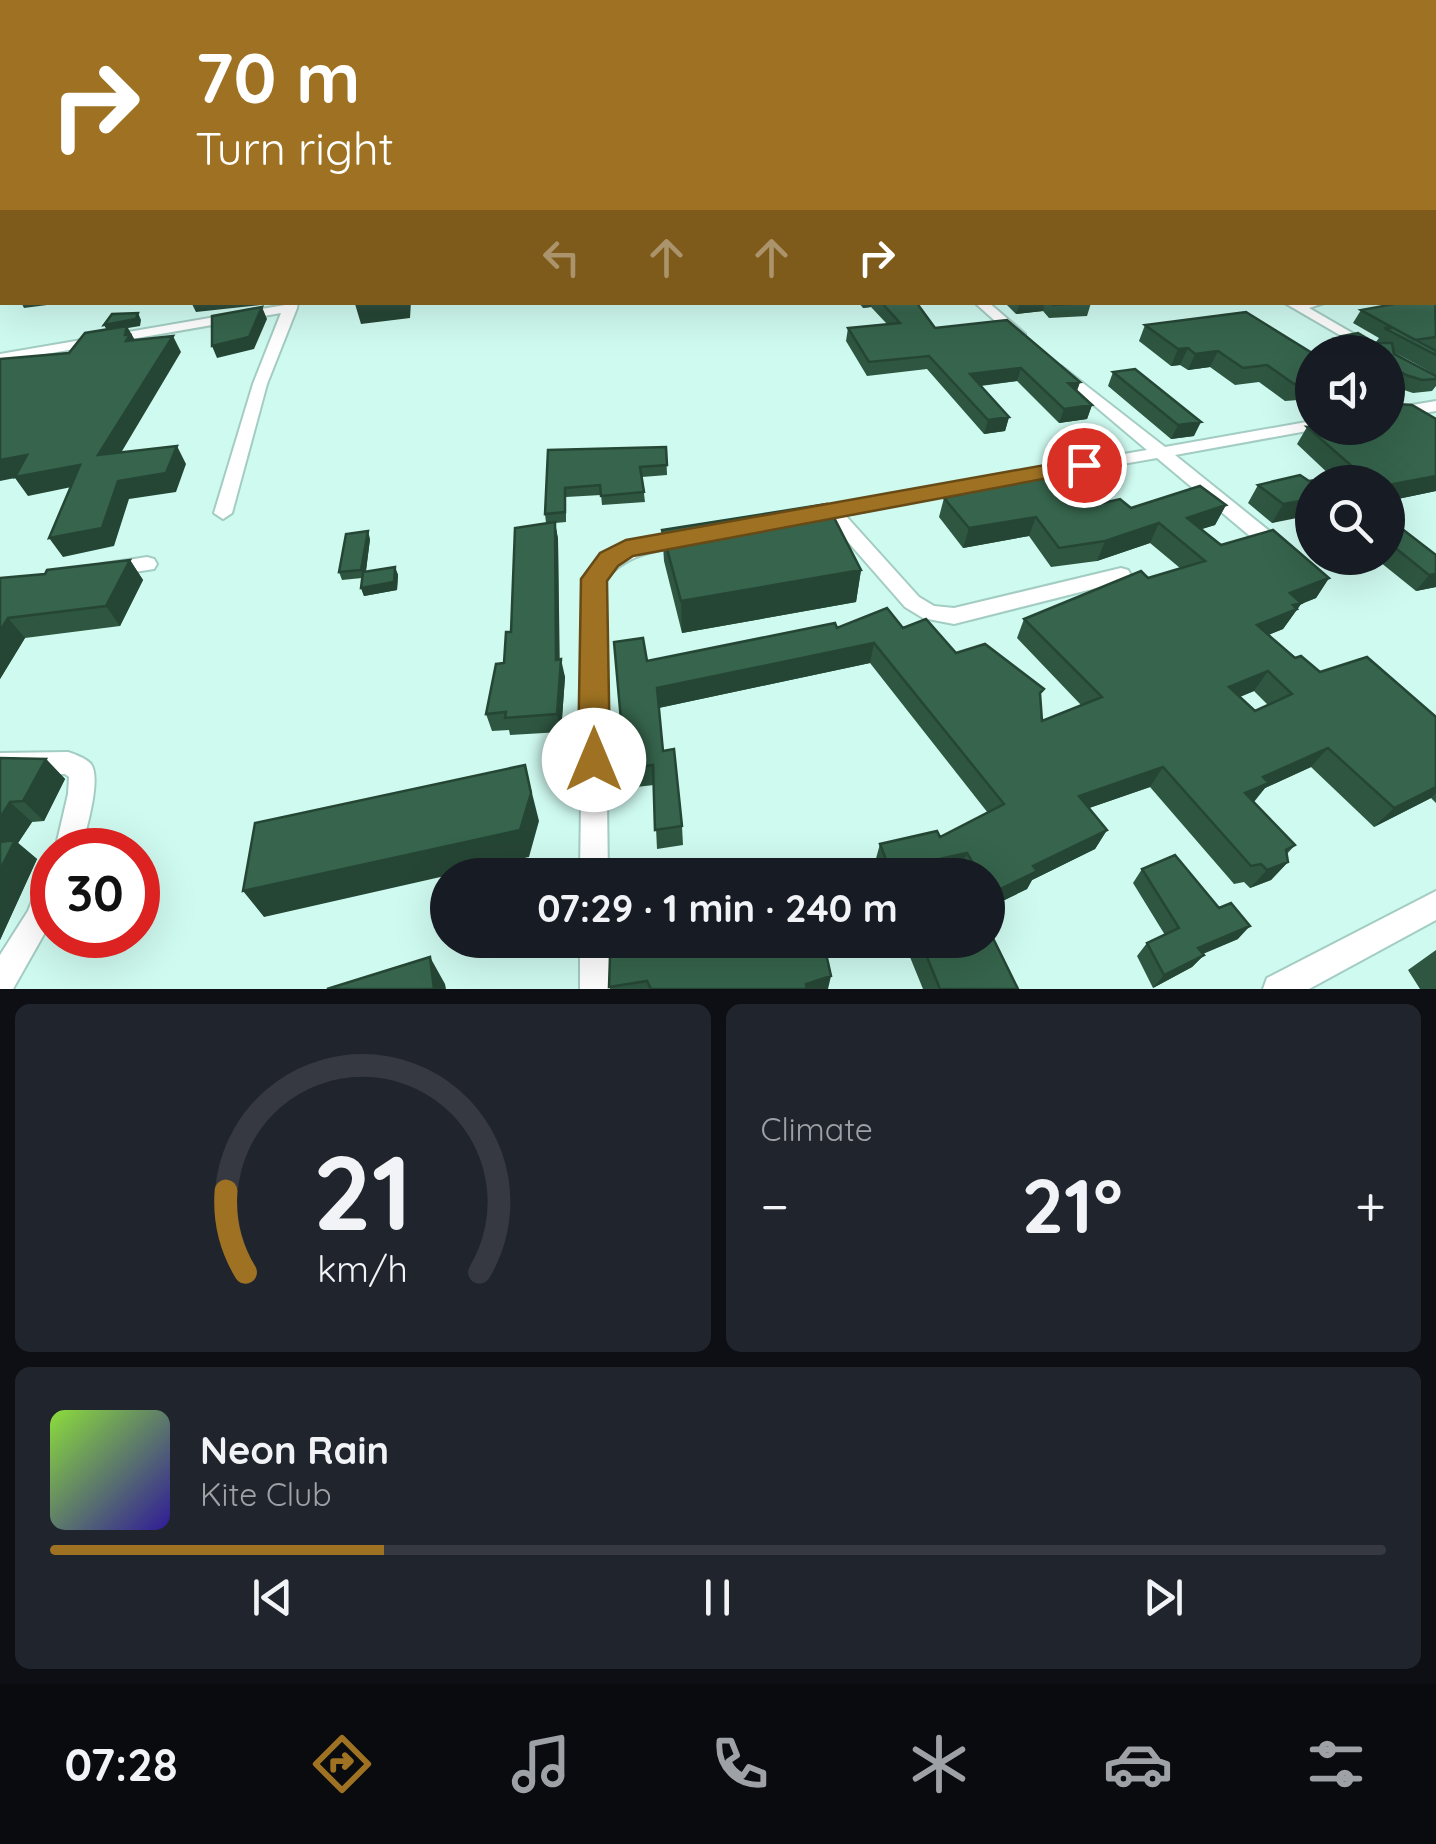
<!DOCTYPE html>
<html lang="en">
<head>
<meta charset="utf-8">
<style>
  :root { --surface:#171b24; --page:#20242c; --text:#f1f3f6; --muted:#9ea1a6; --line:#363941; --accent:#9e7222 }
  body { margin:0; font-family:Quicksand,sans-serif; background:var(--page); color:var(--text); height:100vh; display:flex; flex-direction:column; font-size:38px; white-space:nowrap }
  * { box-sizing:border-box; margin:0 }
  p { font-size:32px; color:var(--muted) }
  .icon { flex:none; width:55px; height:55px; fill:none; stroke:currentColor; stroke-width:2; stroke-linecap:round; stroke-linejoin:round }
  .map { position:relative; height:989px; overflow:hidden }
  .details { display:flex; flex-direction:column; gap:15px; padding:15px; background:#0d0f14; flex:1 }
  .details>* { flex:none }
  .top-card { position:absolute; left:0px; top:0px; width:1438px; height:305px; box-shadow:0 10px 40px #0002; background:#9e7222; color:#fff; overflow:hidden }
  .fabs { position:absolute; left:1295px; top:335px; display:grid; gap:20px }
  .fabs a { display:grid; place-items:center; width:110px; height:110px; border-radius:50%; background:var(--surface); box-shadow:0 10px 40px #0002; font-size:50px }
  .speed { position:absolute; left:30px; top:828px; display:flex; gap:20px; font-size:50px; font-weight:700; text-align:center }
  .speed>* { display:grid; place-content:center; width:130px; height:130px; border-radius:50%; background:var(--surface); box-shadow:0 10px 40px #0002; line-height:1 }
  .speed .limit { border:15px solid #d22; background:#fff; color:#111 }
  .pin { position:absolute; display:grid; place-items:center; width:85px; height:85px; color:#fff; margin:-42px; border:5px solid #fff; border-radius:50%; box-shadow:0 2px 10px #0007 }
  .me { position:absolute; width:110px; margin:-55px; rotate:0deg; stroke-linejoin:round; filter:drop-shadow(0 0 8px #0008) }
  .turn { display:flex; align-items:center; gap:35px; height:210px; padding:0 30px; font-size:45px }
  .turn .icon { width:130px; height:130px; stroke-width:2.5 }
  .turn b { display:block; font-size:70px; line-height:85px }
  .lanes { display:flex; align-items:center; height:95px; padding:0 30px; background:#0003; justify-content:center; gap:50px; direction:ltr }
  .lanes .off { opacity:.35 }
  .big { font-size:75px; font-weight:800; line-height:1.1 }
  .details .widget { flex:1; display:flex; flex-direction:column; justify-content:center; gap:15px; min-width:0; padding:0 35px; border-radius:15px; background:var(--page) }
  .details .dial { align-items:center; gap:0 }
  .dial svg { height:260px; overflow:visible; fill:none; stroke:var(--line); stroke-width:7; stroke-linecap:round; text-anchor:middle }
  .dial text { fill:var(--text); stroke:none }
  .song { display:flex; align-items:center; gap:30px }
  .cover { width:120px; height:120px; border-radius:15px; background:linear-gradient(135deg,hsl(90 70% 55%),hsl(250 70% 35%)) }
  .played { height:10px; border-radius:5px; background:linear-gradient(90deg,var(--accent) 25%,var(--line) 25%) }
  .keys { display:flex; justify-content:space-around; direction:ltr }
  .heat { display:flex; justify-content:space-between; align-items:center; font-size:55px; direction:ltr }
  .details .tiles { flex:1; display:grid; gap:15px; grid-template-columns:1fr 1fr }
  .widget:last-child { grid-column:span 2 }
  .trip { position:absolute; left:430px; top:858px; width:575px; height:100px; border-radius:50px; background:var(--surface); box-shadow:0 10px 40px #0002; font-weight:800; line-height:100px; text-align:center }
  .tab-bar { display:flex; height:160px; justify-content:space-around; align-items:center; background:#090b0e; color:var(--muted) }
  .tab-bar .icon { width:70px; height:70px }
  .tab-bar .selected { color:var(--accent) }
  .tab-bar b { font-size:45px; color:var(--text) }
  .map>svg:first-child { display:block }
  .lines { fill:none; stroke-linecap:round; stroke-linejoin:round }
  .minor-casing { stroke:#a3ccc2; stroke-width:4 }
  .minor { fill:#fff; fill-rule:evenodd }
  .wall { fill:#2e5641; fill-rule:evenodd }
  .shaded-wall { fill:#264635 }
  .building { fill:#36644c; stroke:#264635; stroke-width:2.5; fill-rule:evenodd }
  .route { fill:#9e7222; stroke:#674a16; stroke-width:2.5 }
</style>
</head>
<body>
<div class="map">
<svg width="1436" height="989" viewBox="0 0 1436 989">
  <rect width="100%" height="100%" fill="#cffaf0"/>
  <g class="lines">
    <g class="minor-casing">
      <path id="minor" d="M1435,281H1436V289H1435Z
        M286,302H298L297,308L267,384L232,513L223,519L214,513L253,384L281,313L0,362V354L285,305Z
        M974,302H988L1025,334L1018,338L1013,337Z
        M1283,302H1327L1309,308L1385,352H1369Z
        M1061,366L1165,447L1312,421V428H1319L1318,429L1175,455L1283,542L1285,547L1283,552H1269L1157,458L1037,479L1031,478L1029,474L1037,469L1147,450L1056,373L1054,370Z
        M1436,401V411L1388,419V409Z
        M1007,474L1016,479L1013,483L845,515L919,597L934,606L954,608L1121,568L1128,570L1131,575L1128,580L954,624L923,618L905,607L828,519L811,522L802,516L811,510Z
        M682,533L689,534L691,539L689,544C655,552 628,552 604,581L608,875H580L584,579C607,544 644,539 682,533Z
        M147,557L154,559L157,564L154,569L109,576L102,574L99,569L102,564Z
        M68,752C74,754 85,758 90,763C103,776 85,833 81,850H55L68,794L69,777L65,774L0,775V753Z
        M52,873V920L13,989H0V955L28,911L42,877Z
        M1436,891V920L1309,989H1263L1267,978Z
        M580,940H608L610,989H580Z"/>
    </g>
    <use href="#minor" class="minor"/>
  </g>
  <path class="wall" d="M0,239H2V296H0Z
    M1436,297V350H1434L1436,351V375L1394,352L1436,376V386L1432,391L1413,393L1398,388L1388,382V352H1342L1335,348L1342,336L1376,342L1379,338L1353,323L1361,310Z
    M858,302H916L935,328L1080,382L1077,391L1092,405L1087,419L1059,423L1017,381L981,386L1009,417L1005,431L984,434L927,369L867,376L846,341L848,328L887,324L871,307L863,308Z
    M1004,302L1091,303L1087,316L1049,318L1043,311L1016,314Z
    M1145,325L1312,353V399L1285,401L1259,382L1235,385L1210,367L1188,370L1180,365L1171,366L1139,341Z
    M1113,372L1194,436L1171,439L1108,386Z
    M1307,427L1338,431L1436,491L1388,501V482L1272,523L1248,503L1258,485L1309,481L1333,478L1297,444Z
    M666,447L667,475L642,477L645,502L602,505L601,495L566,497V522L555,523L558,539L559,660L565,677L561,732L510,735L509,730L492,731L486,714L504,663L511,632L546,523L545,514L548,450Z
    M998,477L1099,504L1131,508L1226,505L1215,525L1201,529L1221,545L1329,578L1316,598L1301,604L1283,629L1268,635L1295,658L1320,672L1436,717V803L1431,798L1374,827L1311,767L1265,788L1254,802L1295,845L1287,854L1288,862L1271,880L1250,888L1244,882L1234,884L1150,787L1089,808L1107,830L1095,849L1032,880L1027,889L988,908V875H961L959,871L943,875H880L875,862L880,844L940,837L988,813L870,663L659,708L663,751L682,826L683,845L657,849L654,785L636,787L633,762L625,763L623,743L647,661L837,628H903L1040,697L1042,721L1081,705L1017,638L1024,619L1180,568L1150,543L1097,561L1051,567L1029,536L963,548L939,517L944,498L982,490L983,483L998,480ZM1254,691L1268,705L1255,711L1240,697Z
    M1388,527L1436,555V587L1416,591L1375,558H1388Z
    M662,530L861,570L856,602L682,633L664,561Z
    M370,539L366,571L395,567L398,575L397,590L364,596L361,588L362,578L342,580L339,572Z
    M130,560L143,580L120,626L25,638L0,679V578L45,574Z
    M0,758L46,759L65,779L44,821L32,822L18,843L37,859L0,940Z
    M1142,869L1238,939L1203,954L1204,955L1192,967L1153,988L1137,956L1147,943L1165,935L1133,883Z
    M658,940H823L828,989H610V957L659,948Z
    M863,940H898L897,942L869,953Z
    M903,940H988L1018,989H923Z
    M1436,950V989H1420L1408,970Z"/>
  <path class="shaded-wall" d="M2,194V216L0,218V196Z
    M21,302H70L24,308Z
    M191,302H269V304L196,312Z
    M366,302H411L410,318L361,324L355,304Z
    M864,302H872L871,307L863,308Z
    M1020,302H1045L1043,311L1016,314Z
    M262,307L267,319L254,349L217,358L212,346Z
    M138,313L141,320L140,326L128,328L136,342L135,357L108,332L104,325Z
    M173,336L181,352L109,473L98,455Z
    M1188,348L1180,365L1171,366L1178,349Z
    M1218,351L1210,367L1188,370L1195,354Z
    M1021,368L1017,381L967,387L970,374Z
    M1080,382L1075,395L1068,383Z
    M1092,405L1087,419L1059,423L1064,409Z
    M1009,417L1005,431L984,434L988,420Z
    M1201,422L1194,436L1171,439L1178,425Z
    M177,446L186,464L176,492L129,499L114,546L63,557L49,538L118,481Z
    M27,455L80,465L91,483L28,496L15,478L0,481V460Z
    M1436,476V491L1388,501V485Z
    M1312,499V515L1272,523L1283,504Z
    M1226,505L1215,525L1177,537L1187,518Z
    M1036,517L1029,536L963,548L969,528Z
    M555,522L558,539L560,678L556,660Z
    M1159,523L1150,543L1097,561L1105,541Z
    M368,531L370,539L365,578L361,570Z
    M130,560L143,580L120,626L106,606Z
    M395,567L398,575L397,590L364,596L361,588Z
    M861,570L856,602L682,633L681,601Z
    M1436,574V587L1416,591L1429,575Z
    M1329,578L1316,598L1301,604L1283,629L1244,645L1257,625L1290,593Z
    M8,618L25,638L0,679V631Z
    M874,643L870,663L658,708L657,688Z
    M561,659L565,677L561,732L557,714Z
    M1268,671L1254,691L1216,706L1229,687Z
    M1328,748L1311,767L1265,788L1253,802L1245,793L1263,777Z
    M46,759L65,779L44,821L23,801Z
    M525,765L539,821L529,857L264,917L243,891Z
    M1163,767L1150,787L1069,815L1079,796Z
    M1436,787V793L1431,798L1374,827L1394,808Z
    M10,802L32,822L18,843L37,859L0,940V818Z
    M1107,830L1095,849L1032,880L1027,889L988,908V901L992,893L1033,866Z
    M967,853L959,871L943,875H889L890,870Z
    M1288,862L1271,880L1250,888L1267,870Z
    M1250,926L1238,939L1187,960L1198,948Z
    M887,940H898L897,942L869,953L871,947Z
    M1204,955L1192,967L1153,988L1164,975Z
    M430,957L445,984L446,989H434Z
    M831,976L828,989H805L806,984Z"/>
  <path class="building" d="M1435,173H1436V225H1435Z
    M0,239H2V278H0Z
    M1435,297L1436,337L1415,340L1361,310L1405,302H1435Z
    M881,302H916L935,328L1007,320L1080,382L1068,383L1092,405L1064,409L1021,368L970,374L1009,417L988,420L929,356L869,362L848,328L900,323Z
    M1050,302H1091V303L1053,305Z
    M262,307L249,337L212,346V316Z
    M1246,312L1312,353V382L1294,384L1267,365L1243,368L1218,351L1195,354L1188,348L1178,349L1145,325Z
    M138,313L136,319L104,325L112,314Z
    M127,326L125,335H130L126,341L173,336L98,455L177,446L166,473L118,481L102,528L49,538L80,465L15,477L27,455L0,460V359L69,353L85,333Z
    M1384,328H1393L1436,351V355Z
    M1358,333L1375,343H1392L1394,354L1436,376V379L1422,380L1406,375L1388,364V352H1369L1342,336Z
    M1135,369L1201,422L1178,425L1113,372Z
    M1388,399L1397,404L1412,405L1436,419V476L1388,485V482H1312V499L1283,504L1258,485L1300,475L1309,481L1355,474L1348,469L1354,468L1307,427L1334,428L1338,431L1347,428H1388Z
    M666,447L667,465L640,467L644,492L601,496L600,485L565,488V512L545,514L548,450Z
    M1055,464L1099,504L1120,499L1131,508L1200,486L1226,505L1187,518L1221,545L1273,530L1329,578L1290,593L1301,603L1293,605L1297,609L1257,625L1295,658L1301,656L1320,672L1367,657L1436,717V787L1394,808L1328,748L1263,777L1269,783L1245,793L1295,845L1286,850L1288,862L1267,870L1261,864L1251,866L1163,767L1079,796L1107,830L1033,866L1037,871L992,893L988,886V875H980L967,853L890,870L880,844L937,831L940,837L1004,804L874,643L657,688L663,751L674,749L682,826L655,830L653,765L634,768L631,742L623,743L614,642L643,638L647,661L835,623L837,628L887,608L903,628L926,619L956,653L985,644L1044,689L1040,693L1042,721L1102,697L1024,619L1141,571L1148,578L1205,561L1159,523L1105,541L1059,548L1036,517L969,528L944,498L988,488L983,483L1001,479L998,477ZM1268,671L1292,694L1255,711L1229,687Z
    M827,504L861,570L681,601L662,530Z
    M555,522L556,660L561,659L557,714L505,718L506,712L486,714L496,664L504,663L506,632H511L515,528Z
    M1397,525L1436,555V574L1429,575L1388,542V527Z
    M368,531L361,570L339,572L346,534Z
    M130,560L106,606L8,618L0,631V578L45,574L47,570Z
    M395,567L394,582L361,588L363,572Z
    M0,758L46,759L23,801L10,802L0,818Z
    M525,765L531,793L520,830L243,891L255,823Z
    M15,840L0,870V842Z
    M1175,855L1219,908L1231,903L1250,926L1198,948L1204,955L1164,975L1147,943L1179,928L1142,869Z
    M988,928L1018,989H940L920,940H988Z
    M659,940H823L831,976L806,984L807,989H651L647,981L609,987L610,957L660,948Z
    M868,940H887L871,947Z
    M430,957L434,989H327Z"/>
  <linearGradient id="sky" x2="0" y2="1"><stop stop-color="#87bfe6"/><stop offset="0.55" stop-color="#e9fdf8"/><stop offset="1" stop-color="#e9fdf8" stop-opacity="0"/></linearGradient>
  <rect width="1436" height="312" fill="url(#sky)"/>
  <path class="route" d="M1084,458L1091,460L1094,465L1091,470L633,556L618,566L607,581L610,760L605,771L594,775L583,771L578,760L581,579L600,553L626,540Z"/>
</svg>
<div class="fabs">
<a><svg class="icon" aria-label="sound" viewBox="0 0 24 24"><path d="M4 9h4l5-4v14l-5-4H4zM17 9q2 3 0 6"/></svg></a>
<a><svg class="icon" aria-label="search" viewBox="0 0 24 24"><circle cx="10" cy="10" r="6"/><path d="M15 15l6 6"/></svg></a>
</div>
<div class="speed"><div class="limit">30</div></div>
<div class="pin" style="left:1084px;top:465px;background:#d93025"><svg class="icon" aria-label="arrive" viewBox="0 0 24 24"><path d="M6 21V4h12l-3 4 3 4H6"/></svg></div>
<svg class="me" style="left:594px;top:760px" viewBox="-20 -20 40 40"><circle r="19" fill="#fff"/><path d="M0-13L10 11 0 6-10 11z" fill="#9e7222"/></svg>
<div class="trip">07:29 · 1 min · 240 m</div>
<div class="top-card">
<div class="turn"><svg class="icon" aria-label="right" viewBox="0 0 24 24"><path d="M7 20v-9h11M14 6l5 5-5 5"/></svg><div><b>70 m</b>Turn right</div></div>
<div class="lanes"><svg class="icon off" aria-label="left" viewBox="0 0 24 24"><path d="M17 20v-9H6M10 6l-5 5 5 5"/></svg><svg class="icon off" aria-label="ahead" viewBox="0 0 24 24"><path d="M12 20V5M6 11l6-6 6 6"/></svg><svg class="icon off" aria-label="ahead" viewBox="0 0 24 24"><path d="M12 20V5M6 11l6-6 6 6"/></svg><svg class="icon" aria-label="right" viewBox="0 0 24 24"><path d="M7 20v-9h11M14 6l5 5-5 5"/></svg></div>
</div>
</div>
<section class="details">
<div class="tiles">
<div class="widget dial"><svg viewBox="0 0 100 80">
<path d="M14 69A42 42 0 1 1 86 69"/>
<path d="M14 69A42 42 0 0 1 8 44" stroke="#9e7222"/>
<text x="50" y="56" font-size="32" font-weight="700">21</text>
<text x="50" y="72" font-size="11">km/h</text>
</svg></div>
<div class="widget"><p>Climate</p>
<div class="heat"><a>−</a><b class="big">21°</b><a>+</a></div>
</div>
<div class="widget">
<div class="song"><i class="cover"></i><div><b>Neon Rain</b><p>Kite Club</p></div></div>
<div class="played"></div>
<div class="keys"><svg class="icon" aria-label="previous" viewBox="0 0 24 24"><path d="M18 5L8 12l10 7zM5 5v14"/></svg><svg class="icon" aria-label="pause" viewBox="0 0 24 24"><path d="M8 5v14M16 5v14"/></svg><svg class="icon" aria-label="next" viewBox="0 0 24 24"><path d="M6 5l10 7-10 7zM19 5v14"/></svg></div>
</div>
</div>
</section>
<nav class="tab-bar">
<b>07:28</b>
<svg class="icon selected" aria-label="directions" viewBox="0 0 24 24"><path d="M12 3l9 9-9 9-9-9zM9 14v-3h6M13 9l2 2-2 2"/></svg>
<svg class="icon" aria-label="music" viewBox="0 0 24 24"><path d="M9 18V5l10-2v13"/><circle cx="6" cy="18" r="3"/><circle cx="16" cy="16" r="3"/></svg>
<svg class="icon" aria-label="phone" viewBox="0 0 24 24"><path d="M5 4h4l2 5-3 2q2 4 5 5l2-3 5 2v4C11 20 4 13 5 4z"/></svg>
<svg class="icon" aria-label="climate" viewBox="0 0 24 24"><path d="M12 3v18M4 7l16 10M4 17L20 7"/></svg>
<svg class="icon" aria-label="car" viewBox="0 0 24 24"><path d="M5 17H2v-5l4-1 3-4h7l3 4 3 1v5h-3M9 17h6M6 11h13"/><circle cx="7" cy="17" r="2"/><circle cx="17" cy="17" r="2"/></svg>
<svg class="icon" aria-label="filters" viewBox="0 0 24 24"><path d="M4 7h16M4 17h16"/><circle cx="9" cy="7" r="2"/><circle cx="15" cy="17" r="2"/></svg>
</nav>
</body>
</html>
